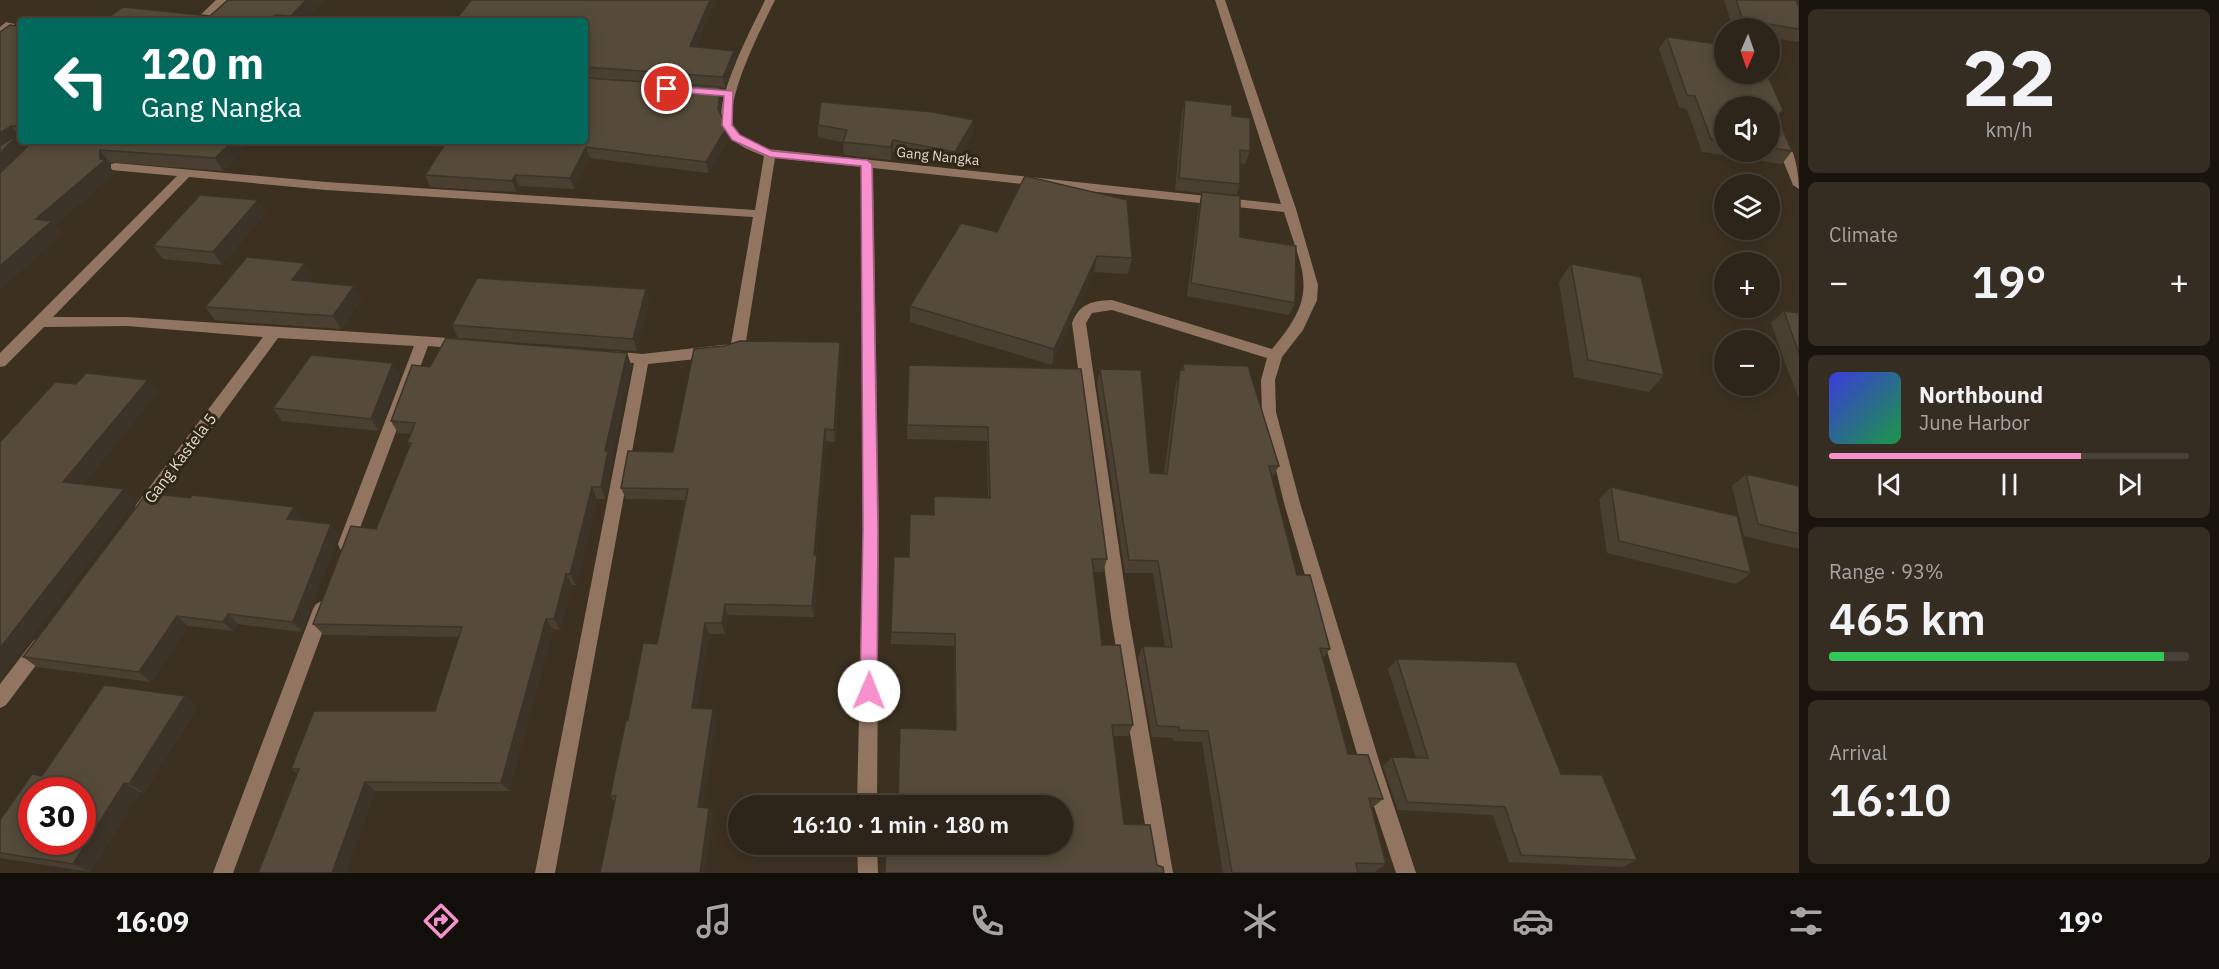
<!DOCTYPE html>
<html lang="en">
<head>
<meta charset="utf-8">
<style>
  :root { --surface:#2d2519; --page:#352d22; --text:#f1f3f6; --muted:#a7a5a2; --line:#484238; --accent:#f790cd }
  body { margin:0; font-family:"IBM Plex Sans",sans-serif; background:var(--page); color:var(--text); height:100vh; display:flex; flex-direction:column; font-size:22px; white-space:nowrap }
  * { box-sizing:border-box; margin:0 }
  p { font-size:20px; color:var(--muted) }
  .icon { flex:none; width:33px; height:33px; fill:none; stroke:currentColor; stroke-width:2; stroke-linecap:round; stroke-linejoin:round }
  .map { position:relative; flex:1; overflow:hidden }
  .side { display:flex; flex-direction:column; gap:9px; padding:9px; background:#19140e; width:420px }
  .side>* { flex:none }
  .banner { position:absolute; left:18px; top:18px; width:570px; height:126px; border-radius:6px; box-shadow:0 3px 15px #0003,0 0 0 2px var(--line); background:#00695c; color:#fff; overflow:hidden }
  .needle { width:39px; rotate:182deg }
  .controls { position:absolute; left:1714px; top:18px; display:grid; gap:12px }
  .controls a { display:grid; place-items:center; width:66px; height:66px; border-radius:50%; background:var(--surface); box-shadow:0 3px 15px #0003,0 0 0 2px var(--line); font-size:30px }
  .speed { position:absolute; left:18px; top:777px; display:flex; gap:12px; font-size:30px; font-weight:700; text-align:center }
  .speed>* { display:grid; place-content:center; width:78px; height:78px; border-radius:50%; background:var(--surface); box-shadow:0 3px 15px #0003,0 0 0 2px var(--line); line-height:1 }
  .speed .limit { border:9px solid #d22; background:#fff; color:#111 }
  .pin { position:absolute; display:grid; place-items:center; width:51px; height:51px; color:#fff; margin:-26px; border:3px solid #fff; border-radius:50%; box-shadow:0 2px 6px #0007 }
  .me { position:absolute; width:66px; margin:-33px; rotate:1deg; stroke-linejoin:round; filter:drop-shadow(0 0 4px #0008) }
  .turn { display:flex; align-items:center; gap:21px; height:126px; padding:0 24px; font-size:27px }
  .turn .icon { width:78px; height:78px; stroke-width:2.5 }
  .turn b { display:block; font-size:42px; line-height:51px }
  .big { font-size:45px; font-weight:600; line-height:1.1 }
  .side .tile { flex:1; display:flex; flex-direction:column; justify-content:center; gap:9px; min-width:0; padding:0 21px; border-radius:9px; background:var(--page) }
  .side .dial { align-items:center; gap:0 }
  .dial b { font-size:78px; line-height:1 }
  .song { display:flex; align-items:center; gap:18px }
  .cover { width:72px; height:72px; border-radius:9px; background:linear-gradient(135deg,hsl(240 70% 55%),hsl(140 70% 35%)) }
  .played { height:6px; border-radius:3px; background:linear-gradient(90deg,var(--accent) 70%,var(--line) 70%) }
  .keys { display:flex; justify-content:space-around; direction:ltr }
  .heat { display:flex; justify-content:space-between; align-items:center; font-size:33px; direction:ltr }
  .charge { height:9px; border-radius:4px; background:linear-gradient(90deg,#34c759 93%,var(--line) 0) }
  .trip { position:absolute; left:728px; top:795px; width:345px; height:60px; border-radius:30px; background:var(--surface); box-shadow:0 3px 15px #0003,0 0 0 2px var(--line); font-weight:600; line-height:60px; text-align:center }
  .tabs { display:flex; height:96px; justify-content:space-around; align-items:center; background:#120f0a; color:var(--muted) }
  .tabs .icon { width:42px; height:42px }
  .tabs .on { color:var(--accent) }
  .tabs b { font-size:27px; color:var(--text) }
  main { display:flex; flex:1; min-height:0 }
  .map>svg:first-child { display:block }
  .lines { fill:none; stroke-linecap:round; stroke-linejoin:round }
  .minor { fill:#917560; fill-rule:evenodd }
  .wall { fill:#4a4032; fill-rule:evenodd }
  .shaded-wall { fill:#3c3429 }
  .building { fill:#564b3a; stroke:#3c3429; stroke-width:1.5; fill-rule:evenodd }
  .route { fill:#f790cd; stroke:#a15e85; stroke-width:1.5 }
  .labels { text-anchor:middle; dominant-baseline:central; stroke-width:6; stroke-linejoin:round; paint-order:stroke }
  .far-street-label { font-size:14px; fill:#ded8ce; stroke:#312717 }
  .street-label { font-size:16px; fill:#ded8ce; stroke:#312717 }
</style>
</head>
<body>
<main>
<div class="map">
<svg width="1799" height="873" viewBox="0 0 1799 873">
  <rect width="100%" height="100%" fill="#3c3121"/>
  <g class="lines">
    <path class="minor" d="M216,0H227L205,21H194Z
      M765,0H775C763,25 723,101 734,127C739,139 757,145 768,149L1281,204L1215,0H1225L1296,209L1318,285L1317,300L1303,330L1282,357L1275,380L1276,412L1300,503L1380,764L1416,873H1396L1360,764L1284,503L1262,412L1261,380L1267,358L1112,310L1092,313L1086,323L1129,617L1173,873H1153L1111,617L1072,323C1080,303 1092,301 1112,300L1272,349C1320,293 1304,276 1284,212L873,168L879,530L877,806H857L863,530L861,167L775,158L746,341L741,351L726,356L648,364L555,873H535L634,363L610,361L603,356L610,351L642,354L731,344L753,217L326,190L189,177L53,317H127L464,339L471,344L464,349L428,346L354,544L352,549L346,551L340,549L338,544L414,346L278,338L148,515L142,517L136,515L134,510L136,505L263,337L127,326L44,327L5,366L0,367V353L177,176L111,170V164L115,163L326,182L755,210L764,156C749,150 730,143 723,127C712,101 753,26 765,0Z
      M6,22L15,24L0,35V27Z
      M1780,135C1794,140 1799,175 1799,189L1793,185L1774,138Z
      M21,141H34L0,163V155Z
      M322,601L328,604L331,609L233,873H213L313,609L316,604Z
      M40,638L46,640L49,646L46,652L6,705L0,708V684L34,640Z
      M857,844H877L878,873H858Z"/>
  </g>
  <path class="wall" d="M228,0H324L304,21H103L210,16Z
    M1724,0H1796L1799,8V42L1770,38V28H1733Z
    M585,21L696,47L736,62L725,88L720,87L721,98L720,113L729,138L708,173L590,158L574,189L519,186L516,192L430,187L425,175L585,141Z
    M21,27V141H27L29,144L247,148L223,171L109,162V166L115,173L55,225L62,234L0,289V32Z
    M1667,37L1725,45V74H1767L1783,110L1778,117L1792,151L1782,164L1702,152L1687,109L1679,107L1659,49ZM1725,106H1770V152H1725Z
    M1185,100L1232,116L1250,151L1245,164L1240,163V184L1236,196L1240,237L1295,303L1289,315L1187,296L1199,205L1202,193L1175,190L1182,112Z
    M818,125L973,132L955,165L893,152L891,160L844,155L843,142L818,137Z
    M266,212L222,265L163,259L153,246Z
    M997,232L1132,258L1128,274L1094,272L1052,365L910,322V306Z
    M305,263L313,276L308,282L362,299L341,329L215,320L205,307Z
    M1571,264L1664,375L1649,392L1574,377L1559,282Z
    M646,289L649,302L637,351L458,338L452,325Z
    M1784,311L1799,313V398L1788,371L1771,323Z
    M840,342L841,354L835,442L826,441L816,555L818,566L814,617L728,615L725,634H709L697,708L717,718L703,807L713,816L615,803L610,796L628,720L657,644L685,500L626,499L621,488L673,452Z
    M627,353L631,365L611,459L612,463L605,499H597L576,585H572L560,630L553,629L509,791H375L346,873H258L297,773L291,769L435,711L459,637L324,635L313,624L376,529L410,447L407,443L411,434L398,433L391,421L430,367Z
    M1183,364L1279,466L1272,478L1297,575L1330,649L1323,658L1348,754L1383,799L1371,809L1386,864L1375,872H1358V873H1223L1202,742L1173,741V738L1152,737L1138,658L1143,646L1165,647L1153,573H1125L1097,383L1100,369L1150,473L1164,474L1176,384Z
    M1081,369L1107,559L1103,572H1093L1102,645L1133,725L1128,736H1114L1124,824L1164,873L955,730L954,646L891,644V632L909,557L933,515L988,498L987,441L907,439V425Z
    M400,375L379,431L282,421L273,408Z
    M1746,474L1799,486V549L1744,536L1732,486Z
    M1611,487L1751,573L1736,584L1607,553L1599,499Z
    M303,518L301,521L339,535L302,632L238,624L234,631L188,626L151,682L37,667L23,657Z
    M1397,659L1561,774L1637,860L1622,867L1509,862L1493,815L1398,810L1383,766L1392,757L1416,758L1388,669Z
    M185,696L198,706L144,793L140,792L90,872L0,858V820L42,776Z"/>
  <path class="shaded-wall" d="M306,0H324L304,21H294L291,16Z
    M710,0H717L692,57L690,46Z
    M275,15L278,21H268Z
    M734,51L736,62L725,88L723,77Z
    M720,87L721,98L720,120L718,109Z
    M974,120L973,132L955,165V152Z
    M11,126L18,135L20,133L21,134V141H27L31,146L0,176V133Z
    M727,127L729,138L708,173L706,162Z
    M893,140V152L891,160V147Z
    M233,141H243L247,148L223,171L215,158Z
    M586,147L590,158L574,189L570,178Z
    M100,150L109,162V166L115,173L55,225L62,234L0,289V266L36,219L100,159Z
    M515,175L519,186L516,192L512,181Z
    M258,200L266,212L222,265L213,252Z
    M1097,256L1094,272L1052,365L1054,349Z
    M305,263L313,276L300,293L292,280Z
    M354,286L362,299L341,329L333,316Z
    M646,289L649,302L637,351L633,339Z
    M840,342L841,354L835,442L834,430Z
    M627,353L631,365L611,459L612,463L605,499L601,487L605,451Z
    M393,363L400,375L379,431L371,419Z
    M148,380L159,392L76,494L63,482Z
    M825,429L826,441L815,566L814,555Z
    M592,487L597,499L576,585L570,574Z
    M124,489L136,501L0,680V648Z
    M294,507L303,518L296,530L287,519Z
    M331,524L339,535L302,632L293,622Z
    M817,555L818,566L814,617L812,606Z
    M566,574L572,585L560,630L554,619Z
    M725,604L728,615L725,634L722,623Z
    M228,614L238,624L234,631L223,622Z
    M177,616L188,626L151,682L139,672Z
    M546,619L553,629L509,791L501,783Z
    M705,623L709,634L696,718L692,708Z
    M185,696L198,706L144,793L129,784Z
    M713,709L717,718L702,816L698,807Z
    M365,782L375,791L346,873H332Z
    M124,783L140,792L90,872L73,864Z
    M709,808L713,816L705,873H700Z"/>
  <path class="building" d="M228,0H306L291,16L275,15L268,21H103L123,7L210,16Z
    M471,0H710L690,46L734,51L723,77L585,67V21H455Z
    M1736,0H1796L1799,8V29L1743,20Z
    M10,25L21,27V126H11L0,133V32Z
    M1667,37L1725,45V74H1767L1783,110L1777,116L1792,151L1770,148V106H1725V141L1711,139L1695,96L1687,95Z
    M585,78L720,87L718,109L727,127L706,162L586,147L570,178L515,175L512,181L425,175L447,141H585Z
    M1185,100L1232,105V116L1250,118V151L1240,150V184L1179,178Z
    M821,102L933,112L974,120L955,152L893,140L891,147L843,142L847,130L818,125Z
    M20,133L0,153V146Z
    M32,141H233L215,158L100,150V159L105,160L36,219L52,221L0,266V173L28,146Z
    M1025,176L1127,200L1132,258L1097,256L1054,349L910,306L961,223L997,232Z
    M1202,192L1240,196V237L1296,246L1295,303L1191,283Z
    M200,195L258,200L213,252L153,246Z
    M247,257L305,263L292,280L354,286L333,316L205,307Z
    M1571,264L1641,277L1664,375L1588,360Z
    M477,278L646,289L633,339L452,325Z
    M1784,311L1799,313V354Z
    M446,338L627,353L605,451H608L601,487H592L570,574H566L554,619H546L501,783L365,782L332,873H258L299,769H291L314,711H435L462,627L313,624L351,526L376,529L411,443H407L415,423L391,421L412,365L430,367Z
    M740,341L840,342L834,430L825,429L814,555H817L812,606L725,604L722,623H705L692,708L713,709L698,807L709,808L700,873H600L616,796H610L626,720H628L643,643L657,644L688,489L621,488L628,451L673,452L694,349L724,346Z
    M311,355L393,363L371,419L273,408Z
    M1183,364L1248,366L1279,466H1269L1297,575H1310L1330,649L1320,648L1348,754L1368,755L1383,799L1369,798L1386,864L1356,863L1358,873H1232L1208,731L1179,730V727L1157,726L1143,646L1172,647L1158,561L1129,560L1100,369L1141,370L1150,473L1167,474L1180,370H1184Z
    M909,365L1081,369L1107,559H1092L1102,645H1120L1133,725H1112L1124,824L1150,825L1157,865L1163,867L1164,873H885L886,844H1062V806H898L900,728L956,730L955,634L891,632L894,557H909L910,514L934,515V496L990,498L988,427L907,425Z
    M86,373L148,380L63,482L124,489L0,648V442L55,382L76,384Z
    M1746,474L1799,486V534L1758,524Z
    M1611,487L1737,516L1751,573L1619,541Z
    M147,493L190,498L192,495L294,507L287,519L331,524L293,622L228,614L223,622L177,616L139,672L23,657Z
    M1397,659L1516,662L1561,774L1602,775L1637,860L1521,855L1505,807L1407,802L1392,757L1428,758Z
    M104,685L185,696L129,784L124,783L73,864L0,853V820L32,774L42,776ZM32,790H82V842H32Z"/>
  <path class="route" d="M667,86L733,91L732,125L740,135L772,151L867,160L872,164L878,530L877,691L874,696L869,698L863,696L860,691L863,530L861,166L770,157L732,140L722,125L724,96L664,91V87Z"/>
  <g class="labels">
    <g class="far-street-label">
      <text transform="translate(938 156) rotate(6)">Gang Nangka</text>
    </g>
    <g class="street-label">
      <text transform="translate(180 458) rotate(-53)">Gang Kastela 5</text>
    </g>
  </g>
</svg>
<div class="controls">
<a><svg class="needle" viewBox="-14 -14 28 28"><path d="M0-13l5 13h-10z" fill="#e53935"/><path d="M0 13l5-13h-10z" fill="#a7a5a2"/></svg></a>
<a><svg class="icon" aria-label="sound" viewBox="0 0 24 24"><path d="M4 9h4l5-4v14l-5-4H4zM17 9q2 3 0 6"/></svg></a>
<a><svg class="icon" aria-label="layers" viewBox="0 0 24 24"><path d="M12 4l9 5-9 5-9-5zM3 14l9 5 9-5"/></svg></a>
<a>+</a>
<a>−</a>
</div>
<div class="speed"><div class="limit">30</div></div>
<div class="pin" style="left:667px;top:89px;background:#d93025"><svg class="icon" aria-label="arrive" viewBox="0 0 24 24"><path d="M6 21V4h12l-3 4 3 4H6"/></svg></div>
<svg class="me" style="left:869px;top:691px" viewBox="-20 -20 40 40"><circle r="19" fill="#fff"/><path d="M0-13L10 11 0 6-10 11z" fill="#f790cd"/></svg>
<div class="trip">16:10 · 1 min · 180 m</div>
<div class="banner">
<div class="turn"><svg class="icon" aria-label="left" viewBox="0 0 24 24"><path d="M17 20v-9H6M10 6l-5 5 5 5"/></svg><div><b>120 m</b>Gang Nangka</div></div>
</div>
</div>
<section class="side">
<div class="tile dial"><b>22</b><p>km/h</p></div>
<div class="tile"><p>Climate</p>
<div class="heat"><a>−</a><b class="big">19°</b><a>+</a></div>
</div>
<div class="tile">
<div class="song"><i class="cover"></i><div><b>Northbound</b><p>June Harbor</p></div></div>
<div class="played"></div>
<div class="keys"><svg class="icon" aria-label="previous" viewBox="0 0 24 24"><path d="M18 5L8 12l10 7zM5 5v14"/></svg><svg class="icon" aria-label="pause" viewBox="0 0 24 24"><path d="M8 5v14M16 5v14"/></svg><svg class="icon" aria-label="next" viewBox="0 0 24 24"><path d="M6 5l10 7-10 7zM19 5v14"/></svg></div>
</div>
<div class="tile"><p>Range · 93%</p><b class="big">465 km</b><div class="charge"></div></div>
<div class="tile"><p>Arrival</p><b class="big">16:10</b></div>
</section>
</main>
<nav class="tabs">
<b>16:09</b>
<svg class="icon on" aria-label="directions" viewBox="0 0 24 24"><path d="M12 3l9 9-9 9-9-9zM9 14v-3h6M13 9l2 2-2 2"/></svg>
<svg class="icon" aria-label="music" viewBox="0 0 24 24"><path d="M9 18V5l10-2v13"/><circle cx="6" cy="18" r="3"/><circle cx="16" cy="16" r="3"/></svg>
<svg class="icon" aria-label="phone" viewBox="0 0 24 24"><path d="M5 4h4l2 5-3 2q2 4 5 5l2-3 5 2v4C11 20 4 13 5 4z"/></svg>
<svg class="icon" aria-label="climate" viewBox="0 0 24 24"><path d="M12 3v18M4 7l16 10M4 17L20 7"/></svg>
<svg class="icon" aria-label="car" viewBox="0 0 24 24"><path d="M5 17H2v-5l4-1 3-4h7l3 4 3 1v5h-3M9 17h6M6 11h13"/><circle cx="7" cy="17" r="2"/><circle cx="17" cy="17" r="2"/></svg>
<svg class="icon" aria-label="filters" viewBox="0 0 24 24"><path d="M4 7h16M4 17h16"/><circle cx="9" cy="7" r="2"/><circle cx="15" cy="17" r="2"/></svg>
<b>19°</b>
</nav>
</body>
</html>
